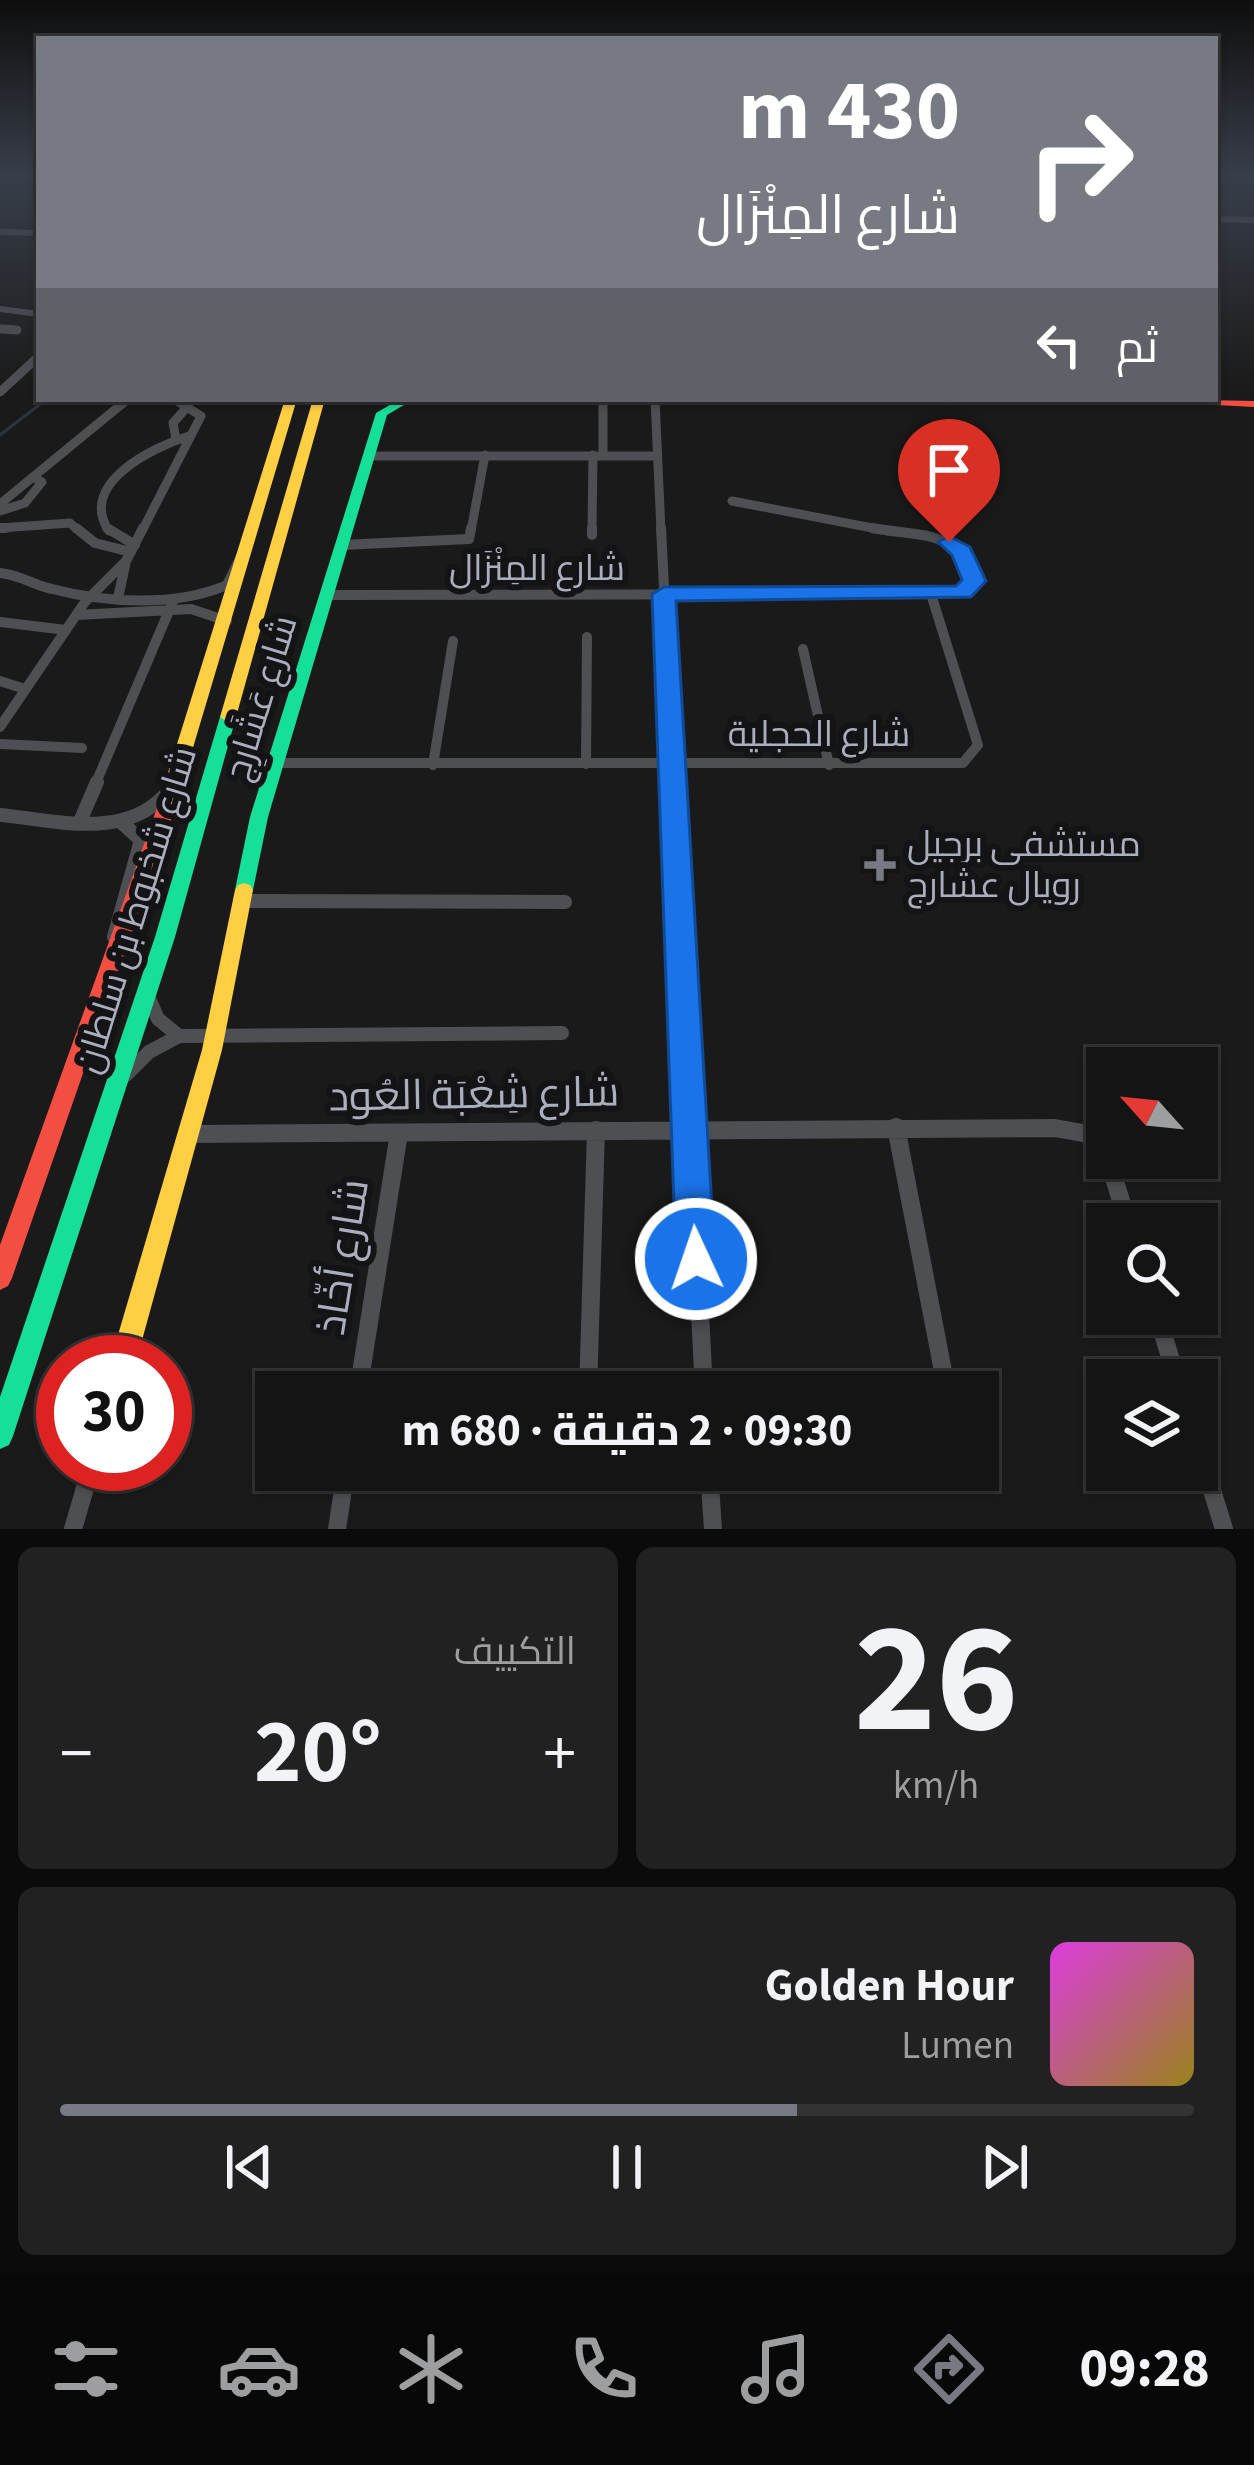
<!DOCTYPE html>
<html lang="ar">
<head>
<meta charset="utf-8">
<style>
  :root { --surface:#141414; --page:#212122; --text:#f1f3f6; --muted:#9d9ea0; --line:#333334; --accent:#787a83 }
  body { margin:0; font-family:"Source Sans 3",Cairo,sans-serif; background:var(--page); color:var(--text); direction:rtl; height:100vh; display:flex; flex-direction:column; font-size:45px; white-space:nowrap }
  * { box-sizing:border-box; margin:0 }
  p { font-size:39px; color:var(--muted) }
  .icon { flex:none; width:66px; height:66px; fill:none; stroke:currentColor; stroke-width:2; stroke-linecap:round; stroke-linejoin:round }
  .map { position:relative; height:1529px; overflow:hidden; direction:ltr }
  .sheet { display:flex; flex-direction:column; gap:18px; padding:18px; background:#0b0b0b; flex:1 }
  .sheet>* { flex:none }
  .guide { position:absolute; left:36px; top:36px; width:1182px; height:366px; border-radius:0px; box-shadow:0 3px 9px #0004,0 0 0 3px var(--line); direction:rtl; background:#787a83; color:#fff; overflow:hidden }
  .needle { width:78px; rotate:297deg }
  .buttons { position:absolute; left:1086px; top:1047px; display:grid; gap:24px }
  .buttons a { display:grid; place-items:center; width:132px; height:132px; border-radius:0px; background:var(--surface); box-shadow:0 3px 9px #0004,0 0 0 3px var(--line); font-size:60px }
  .speed { position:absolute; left:36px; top:1335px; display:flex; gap:24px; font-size:60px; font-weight:700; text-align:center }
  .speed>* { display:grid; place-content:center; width:156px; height:156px; border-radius:50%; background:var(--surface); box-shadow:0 3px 9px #0004,0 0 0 3px var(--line); line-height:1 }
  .speed .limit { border:18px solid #d22; background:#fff; color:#111 }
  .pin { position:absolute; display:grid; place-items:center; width:102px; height:102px; color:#fff; margin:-123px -51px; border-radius:50% 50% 50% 0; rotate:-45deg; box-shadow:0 0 12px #0007 }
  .pin .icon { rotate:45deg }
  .me { position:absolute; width:132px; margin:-66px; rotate:357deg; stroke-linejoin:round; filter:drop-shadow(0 0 9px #0008) }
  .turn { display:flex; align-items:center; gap:42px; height:252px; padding:0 60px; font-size:54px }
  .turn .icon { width:156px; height:156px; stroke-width:2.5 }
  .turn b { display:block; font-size:84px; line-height:102px }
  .then { display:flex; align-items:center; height:114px; padding:0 60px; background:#0003; gap:24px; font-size:45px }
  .big { font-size:90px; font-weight:700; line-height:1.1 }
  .sheet .tile { flex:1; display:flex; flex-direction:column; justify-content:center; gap:18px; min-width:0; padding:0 42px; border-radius:18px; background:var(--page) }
  .sheet .dial { align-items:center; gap:0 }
  .dial b { font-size:156px; line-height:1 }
  .song { display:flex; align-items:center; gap:36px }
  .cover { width:144px; height:144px; border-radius:18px; background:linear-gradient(135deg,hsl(300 70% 55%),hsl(50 70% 35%)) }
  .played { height:12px; border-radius:6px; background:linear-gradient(90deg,var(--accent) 65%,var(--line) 65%) }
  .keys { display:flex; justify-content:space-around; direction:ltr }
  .heat { display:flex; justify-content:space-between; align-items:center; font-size:66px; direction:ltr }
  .sheet .tiles { flex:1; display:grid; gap:18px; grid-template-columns:1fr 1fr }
  .tile:last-child { grid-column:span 2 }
  .trip { position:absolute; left:255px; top:1371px; width:744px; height:120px; border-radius:0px; background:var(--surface); box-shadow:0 3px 9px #0004,0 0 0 3px var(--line); font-weight:700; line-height:120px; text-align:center; direction:rtl }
  .tab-bar { display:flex; height:192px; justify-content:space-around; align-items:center; background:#080808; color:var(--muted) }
  .tab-bar .icon { width:84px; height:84px }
  .tab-bar .selected { color:var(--accent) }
  .tab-bar b { font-size:54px; color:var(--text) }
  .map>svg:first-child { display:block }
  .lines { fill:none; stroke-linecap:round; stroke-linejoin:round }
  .stream { stroke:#2c343d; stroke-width:3 }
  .street-far4 { stroke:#4e4f53; stroke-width:6 }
  .street-far3 { stroke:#4e4f53; stroke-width:9 }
  .street-far2 { stroke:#4e4f53; stroke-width:10 }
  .street-far1 { stroke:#4e4f53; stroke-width:14 }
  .street { stroke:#4e4f53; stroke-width:18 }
  .fast { fill:#16e098; fill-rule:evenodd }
  .slow { fill:#ffcf43; fill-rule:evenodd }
  .jam { fill:#f24e42; fill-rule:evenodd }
  .route { fill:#1a73e8; stroke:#114b97; stroke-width:3 }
  .poi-dot { fill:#787a83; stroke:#141416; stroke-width:4.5 }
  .labels { text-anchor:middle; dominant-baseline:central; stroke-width:12; stroke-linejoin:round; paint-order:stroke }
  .street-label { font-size:36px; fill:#abaebc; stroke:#141416 }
  .poi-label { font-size:36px; fill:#abaebc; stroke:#141416; text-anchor:start }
  .near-street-label { font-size:42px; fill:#abaebc; stroke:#141416 }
</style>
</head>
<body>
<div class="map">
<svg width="1254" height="1529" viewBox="0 0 1254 1529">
  <rect width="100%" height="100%" fill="#1a1a1a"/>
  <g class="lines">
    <path class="stream" d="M0,435L47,399"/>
    <path class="street-far4" d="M24,176L39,177
      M1215,219L1254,220
      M0,232L39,233
      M0,309L39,314
      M0,329L17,330"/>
    <path class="street-far3" d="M1,329L17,330
      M0,392L39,356
      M603,399V455
      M655,399L661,531
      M176,439L173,423L188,406
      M369,456H657
      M732,501L888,531
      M0,504L128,399
      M0,511L25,503L42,482L33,477
      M0,528L70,523L79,531
      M109,531C77,484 153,447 189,436
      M142,531L201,416L174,399
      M471,531L485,455
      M592,531L593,455"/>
    <path class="street-far2" d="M0,528H6
      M76,528L95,543L131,552
      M107,528L135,545
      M661,528L674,785
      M592,535V528
      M342,545L469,539L471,528
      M0,573C21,575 33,585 52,589C106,603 176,607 227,585L249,540
      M327,595L931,594L962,593L974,585C954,527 927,538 872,528
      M118,598L126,561L143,528
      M76,615L191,609L227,621
      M0,622L66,630
      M803,649L829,765
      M0,681L25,689
      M0,727L85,602L126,561
      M0,744L82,748
      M276,763H963L978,745L931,594
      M586,764L587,637
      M433,765L453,641
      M95,785L174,599"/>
    <path class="street-far1" d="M674,782L690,1112
      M0,815C54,820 122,840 164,796
      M81,819L97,782
      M245,901L565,902
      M114,937L141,840L122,823
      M148,996L158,1019L179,1036
      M126,1075L149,1052L179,1036L562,1033"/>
    <path class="street" d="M690,1109L704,1392
      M896,1127L947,1392
      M190,1134L1055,1128L1088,1134L1107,1156
      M1108,1158L1128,1224
      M1157,1314L1177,1380
      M358,1392L399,1133
      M588,1392L596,1130
      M1197,1442L1224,1529
      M709,1470L713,1529
      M73,1529L92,1464
      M337,1529L346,1470"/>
    <path class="fast" d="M400,399H414L387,415L268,817L253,890L250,895L244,897L238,895L235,890L250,817L376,413Z
      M228,712L236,717L175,937L13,1436L9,1445L0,1449V1397L155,937L220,717Z"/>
    <path class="slow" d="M285,399H297L175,808L172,812H160L157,808Z
      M313,399H325L236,717L228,722L220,717Z
      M244,883L250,885L253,890L222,1050L136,1362H110L202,1050L235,890L238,885Z"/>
    <path class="jam" d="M1152,399L1254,401V407L1158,402Z
      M166,802L172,804L175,808L12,1278L8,1286L0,1290V1245L157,808L160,804Z"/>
  </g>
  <linearGradient id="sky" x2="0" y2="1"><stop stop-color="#0e0e0e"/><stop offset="0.45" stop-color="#383e49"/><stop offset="1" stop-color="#383e49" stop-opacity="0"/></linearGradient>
  <rect width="1254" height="390" fill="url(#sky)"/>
  <path class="route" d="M949,536L970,547L986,581L971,597L676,601L715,1259L710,1273L696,1279L682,1273L676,1259L652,594L664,587L956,586L962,580L952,555L938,542Z"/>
  <path class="poi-dot" d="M874 847h12v12h12v12h-12v12h-12v-12h-12v-12h12z"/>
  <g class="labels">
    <g class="street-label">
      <text x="537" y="568">شارع المِنْزَال</text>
      <text transform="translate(261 698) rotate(-73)">شارع عَشَارِج</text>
      <text x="819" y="734">شارع الحجلية</text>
      <text transform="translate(136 910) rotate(-73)">شارع شخبوط بن سلطان</text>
    </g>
    <g class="poi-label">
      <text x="907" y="844">مستشفى برجيل<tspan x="907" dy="41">رويال عشارج</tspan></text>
    </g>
    <g class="near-street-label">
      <text transform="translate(474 1095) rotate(-1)">شارع شِعْبَة العُود</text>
      <text transform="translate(343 1257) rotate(-81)">شارع أخّاذ</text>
    </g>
  </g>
</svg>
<div class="buttons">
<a><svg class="needle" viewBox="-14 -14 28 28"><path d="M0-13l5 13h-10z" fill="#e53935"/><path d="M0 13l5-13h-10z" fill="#9d9ea0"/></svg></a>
<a><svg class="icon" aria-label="search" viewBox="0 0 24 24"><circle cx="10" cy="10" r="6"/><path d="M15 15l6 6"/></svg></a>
<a><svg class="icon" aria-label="layers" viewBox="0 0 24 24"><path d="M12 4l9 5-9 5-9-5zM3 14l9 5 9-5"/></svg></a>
</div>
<div class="speed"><div class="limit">30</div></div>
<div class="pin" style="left:949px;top:542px;background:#d93025"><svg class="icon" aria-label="arrive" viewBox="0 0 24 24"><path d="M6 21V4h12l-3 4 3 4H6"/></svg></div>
<svg class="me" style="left:696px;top:1259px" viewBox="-20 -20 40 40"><circle r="17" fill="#1a73e8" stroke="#fff" stroke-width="3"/><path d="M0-11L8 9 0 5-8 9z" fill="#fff"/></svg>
<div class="trip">09:30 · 2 دقيقة · 680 m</div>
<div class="guide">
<div class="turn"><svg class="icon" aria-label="right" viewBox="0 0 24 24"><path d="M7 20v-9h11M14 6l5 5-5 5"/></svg><div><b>430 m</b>شارع المِنْزَال</div></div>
<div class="then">ثم<svg class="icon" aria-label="left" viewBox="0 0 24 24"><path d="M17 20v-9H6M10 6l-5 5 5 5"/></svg></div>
</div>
</div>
<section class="sheet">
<div class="tiles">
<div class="tile dial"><b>26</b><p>km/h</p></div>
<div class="tile"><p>التكييف</p>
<div class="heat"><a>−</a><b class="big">20°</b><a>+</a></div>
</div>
<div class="tile">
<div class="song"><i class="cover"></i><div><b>Golden Hour</b><p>Lumen</p></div></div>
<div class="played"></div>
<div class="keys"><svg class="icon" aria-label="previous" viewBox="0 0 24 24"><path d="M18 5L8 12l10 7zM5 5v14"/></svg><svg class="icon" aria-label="pause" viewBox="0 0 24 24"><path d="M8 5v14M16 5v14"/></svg><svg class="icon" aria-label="next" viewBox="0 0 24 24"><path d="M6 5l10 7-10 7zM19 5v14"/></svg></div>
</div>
</div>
</section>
<nav class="tab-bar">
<b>09:28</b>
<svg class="icon selected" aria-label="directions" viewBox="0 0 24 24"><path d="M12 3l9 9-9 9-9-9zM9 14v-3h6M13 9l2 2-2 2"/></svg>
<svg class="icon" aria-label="music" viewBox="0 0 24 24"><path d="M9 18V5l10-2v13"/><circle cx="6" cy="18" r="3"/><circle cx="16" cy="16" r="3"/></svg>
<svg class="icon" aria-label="phone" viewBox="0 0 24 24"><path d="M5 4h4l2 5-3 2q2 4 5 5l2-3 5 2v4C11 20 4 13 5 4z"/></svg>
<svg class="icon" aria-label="climate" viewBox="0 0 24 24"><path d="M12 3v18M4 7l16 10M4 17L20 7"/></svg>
<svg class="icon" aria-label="car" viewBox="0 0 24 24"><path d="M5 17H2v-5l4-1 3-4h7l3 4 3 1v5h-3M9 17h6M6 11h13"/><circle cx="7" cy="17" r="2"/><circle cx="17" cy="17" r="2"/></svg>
<svg class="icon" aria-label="filters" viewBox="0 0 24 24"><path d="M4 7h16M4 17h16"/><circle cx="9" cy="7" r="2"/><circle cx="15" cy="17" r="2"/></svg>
</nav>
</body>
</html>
